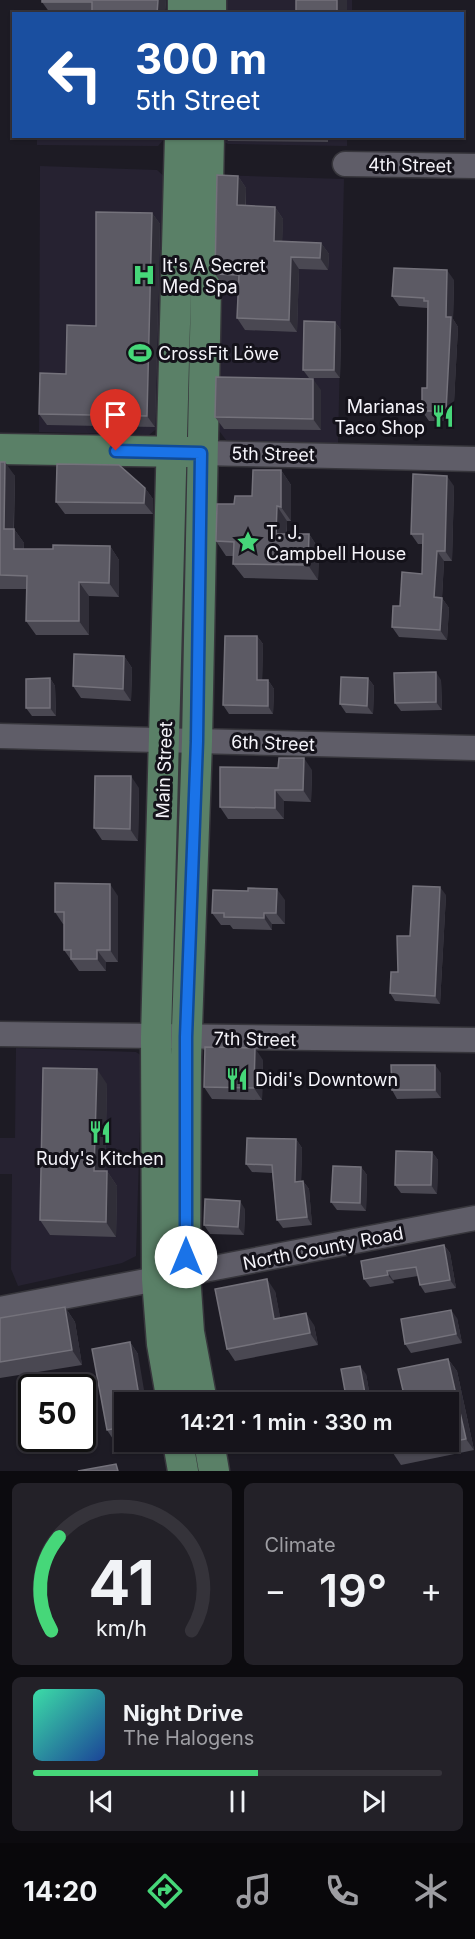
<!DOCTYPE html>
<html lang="en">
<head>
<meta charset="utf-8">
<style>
  :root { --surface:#16141b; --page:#232128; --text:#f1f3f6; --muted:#9e9ea3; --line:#35333a; --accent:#46d779 }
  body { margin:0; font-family:Inter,sans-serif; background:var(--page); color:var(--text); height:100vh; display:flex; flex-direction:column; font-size:22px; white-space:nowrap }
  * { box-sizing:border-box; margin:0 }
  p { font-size:20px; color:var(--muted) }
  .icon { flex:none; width:33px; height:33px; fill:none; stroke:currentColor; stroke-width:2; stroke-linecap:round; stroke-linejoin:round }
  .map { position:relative; height:1471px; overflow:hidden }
  .sheet { display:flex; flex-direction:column; gap:12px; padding:12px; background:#0c0b0f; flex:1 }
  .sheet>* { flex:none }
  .hud { position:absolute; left:12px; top:12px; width:452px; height:126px; border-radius:0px; box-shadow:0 2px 4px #0004,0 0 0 2px var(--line); background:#1a4fa0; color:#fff; overflow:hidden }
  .speed { position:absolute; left:18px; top:1374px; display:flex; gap:12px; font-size:30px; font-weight:700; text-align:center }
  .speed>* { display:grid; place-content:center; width:78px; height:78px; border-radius:50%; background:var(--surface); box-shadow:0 2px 4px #0004,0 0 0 2px var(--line); line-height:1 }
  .speed .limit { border:3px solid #111; border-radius:9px; background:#fff; color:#111 }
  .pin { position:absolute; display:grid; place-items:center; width:51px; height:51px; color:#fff; margin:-62px -26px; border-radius:50% 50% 50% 0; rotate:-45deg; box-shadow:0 0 6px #0007 }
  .pin .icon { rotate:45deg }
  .me { position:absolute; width:66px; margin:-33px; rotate:0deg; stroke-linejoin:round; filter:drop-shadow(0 0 4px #0008) }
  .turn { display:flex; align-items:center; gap:21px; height:126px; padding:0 24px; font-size:27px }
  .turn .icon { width:78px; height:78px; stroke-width:2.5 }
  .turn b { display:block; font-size:42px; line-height:51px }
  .big { font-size:45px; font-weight:600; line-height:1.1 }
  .sheet .widget { flex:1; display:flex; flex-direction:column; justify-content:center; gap:9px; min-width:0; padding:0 21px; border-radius:9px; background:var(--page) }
  .sheet .dial { align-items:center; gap:0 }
  .dial svg { height:156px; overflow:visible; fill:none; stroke:var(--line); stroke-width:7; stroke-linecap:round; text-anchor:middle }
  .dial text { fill:var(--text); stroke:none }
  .song { display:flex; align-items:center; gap:18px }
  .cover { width:72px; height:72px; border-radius:9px; background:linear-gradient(135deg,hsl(160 70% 55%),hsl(220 70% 35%)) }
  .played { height:6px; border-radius:3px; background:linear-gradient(90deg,var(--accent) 55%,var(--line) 55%) }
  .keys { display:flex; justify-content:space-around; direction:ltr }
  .heat { display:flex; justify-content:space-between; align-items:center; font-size:33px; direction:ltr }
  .sheet .tiles { flex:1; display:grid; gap:12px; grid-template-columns:1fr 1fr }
  .widget:last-child { grid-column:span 2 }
  .trip { position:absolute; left:114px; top:1392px; width:345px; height:60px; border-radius:0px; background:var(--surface); box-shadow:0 2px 4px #0004,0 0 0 2px var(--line); font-weight:600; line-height:60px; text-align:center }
  .menu { display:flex; height:96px; justify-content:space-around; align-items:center; background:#09080b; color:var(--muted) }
  .menu .icon { width:42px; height:42px }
  .menu .on { color:var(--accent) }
  .menu b { font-size:27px; color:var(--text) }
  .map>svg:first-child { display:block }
  .built { fill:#262231 }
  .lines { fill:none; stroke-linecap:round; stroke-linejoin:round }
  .minor-casing { stroke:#37363c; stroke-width:27 }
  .major-casing { stroke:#37363c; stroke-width:33 }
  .minor { stroke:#5f5d68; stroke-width:24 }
  .major { stroke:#5a8067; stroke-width:30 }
  .wall { fill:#4a4852 }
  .shaded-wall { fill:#302e38 }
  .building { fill:#5c5a64; stroke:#74727b; stroke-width:1.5 }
  .route-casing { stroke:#114b97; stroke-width:15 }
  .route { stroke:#1a73e8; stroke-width:10 }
  .labels { text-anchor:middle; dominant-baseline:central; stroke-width:6; stroke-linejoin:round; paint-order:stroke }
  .street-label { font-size:18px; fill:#f5f4fa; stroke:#14121a }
  .poi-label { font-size:18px; fill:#f5f4fa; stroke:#14121a; text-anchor:start }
</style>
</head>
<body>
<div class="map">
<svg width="475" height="1471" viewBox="0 0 475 1471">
  <rect width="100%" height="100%" fill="#1d1b24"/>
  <path class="built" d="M224,0H352V13L224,14Z
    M220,136L347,137V146L228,144L220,140Z
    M37,137H166L158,146L37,145Z
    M40,166L157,170L167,179L160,426L149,435L39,432Z
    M218,175L344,179L338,444L226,440L214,424Z
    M16,1048L136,1052L142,1056L136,1256L122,1263L18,1286L11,1269L12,1174H0V1138H15Z"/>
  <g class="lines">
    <g class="minor-casing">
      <path id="minor" d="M345,164L475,166
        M201,453L475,459
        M0,736L475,748
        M0,1034L475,1040
        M0,1309L475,1218"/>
    </g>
    <g class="major-casing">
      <path id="major" d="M183,14V0
        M211,14V0
        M0,449L189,452
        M172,1402L162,1344L157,1279L156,1037L180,136
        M202,1402L189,1332L185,1274L186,1057L197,741L209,136
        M178,1442L183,1471
        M209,1442L214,1471"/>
    </g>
    <use href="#minor" class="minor"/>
    <use href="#major" class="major"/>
  </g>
  <path class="wall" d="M42,0H166L165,14L50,13L42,2Z
    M225,136H328V142L228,141Z
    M238,176L246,188V206L275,207L283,219L282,241L321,243L329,254L328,270L299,269L297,332L245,330L237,318L238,286H223L215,274Z
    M152,213L160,224L155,427L47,425L39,414L66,374L96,326Z
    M454,280L453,319L458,327L453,421H429L422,411L427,388V308L399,306L392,296Z
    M335,322L341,330L340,378H309L303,370Z
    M321,390V430L224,429L215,417Z
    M0,462L15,476L14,529L24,543V549H53L110,546L119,560V597L89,596V635H36L26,621L27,589H0Z
    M281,470L291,485V521H287V534H309L319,549L318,580L244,578L233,564V556H226L216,541L252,496Z
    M454,486L452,561H444L442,598L449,608L447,640L399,637L392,627L400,606L422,574L423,544H418L411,534Z
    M145,488L153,499V514H65L56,502Z
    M257,636L263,644L262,680H268L274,689L273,714H229L223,705Z
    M124,656L132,668L131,701L81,698L73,686Z
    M50,678L55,686L56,716H32L26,708Z
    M368,678L374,686L373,714L346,713L340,704Z
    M441,680L442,710L401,711L395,703Z
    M312,770L311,802L284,801V819H228L220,807Z
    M139,788L138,841L102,840L94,828Z
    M446,895L440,1004L395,1001L390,993L410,936Z
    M118,896V962H106V971H79L64,950V924H63L55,912Z
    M285,900V924H272V930L233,929L230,925H221L212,913Z
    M263,1060L262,1100L212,1099L204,1087Z
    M441,1073V1098L397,1099L392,1090Z
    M107,1084L105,1171H107L117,1186L116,1237L50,1235L40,1220Z
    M296,1139L302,1148L301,1181H303L309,1189L312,1225L283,1228L277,1220L272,1173L252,1172L246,1164Z
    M432,1152L438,1160L437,1194L401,1193L395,1185Z
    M361,1167L367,1175L366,1211L337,1210L331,1202Z
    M245,1209L244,1235L210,1234L204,1225Z
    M444,1245L450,1253L456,1288L425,1293L420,1285L418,1276L393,1280L394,1283L370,1287L364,1279Z
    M275,1291L280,1318L314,1325L318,1345L235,1361L227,1349Z
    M65,1307L75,1322L82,1365L0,1378V1318Z
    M457,1318L462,1343L411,1353L405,1344Z
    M130,1342L138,1354L124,1402V1440L115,1442L107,1430Z
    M448,1359L457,1371L474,1450L401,1465L393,1453L448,1442V1402H407L405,1399Z
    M366,1374L371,1402H347Z"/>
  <path class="shaded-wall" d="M158,0H166L165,14H157Z
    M337,0H347V14H337Z
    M238,176L246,188L245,217L237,205Z
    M275,207L283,219L282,253L274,241Z
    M152,213L160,224L155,427L147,416Z
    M321,243L329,254L328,270L320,258Z
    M291,257L299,269L297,332L289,320Z
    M447,270L454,280L453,319L458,327L453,421L446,411V317Z
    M335,322L341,330L340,378L334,370Z
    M313,379L321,390V430L313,419Z
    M5,462L15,476L13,543L4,529Z
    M281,470L291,485V521L281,507Z
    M447,476L454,486L452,561L445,551Z
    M145,488L153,499V514L144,503Z
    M277,506L287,521L286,548L276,534Z
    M14,529L24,543L23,563L14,549Z
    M309,534L319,549L318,580L308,565Z
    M110,546L119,560V597L109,583Z
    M437,551L444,561L442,598L449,608L447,640L440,630L434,597Z
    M79,582L89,596V635L79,621Z
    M257,636L263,644L262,688L257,680Z
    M124,656L132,668L131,701L123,689Z
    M436,672L441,680L442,710L436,702Z
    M50,678L55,686L56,716L50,708Z
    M368,678L374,686L373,714L367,706Z
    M268,680L274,689L273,714L268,706Z
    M304,758L312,770L311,802L303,790Z
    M131,776L139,788L138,841L130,829Z
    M275,790L284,801V819L275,808Z
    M110,884L118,896V962L110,950Z
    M440,887L446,895L440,1004L435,996Z
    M277,889L285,900V924L276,913Z
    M264,913L272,924V930L264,918Z
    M97,950L106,962V971L97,959Z
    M255,1048L263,1060L262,1100L254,1088Z
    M435,1065L441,1073V1098L435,1090Z
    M97,1069L107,1084L105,1186L94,1171Z
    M296,1139L302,1148L301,1190L295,1182Z
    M432,1152L438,1160L437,1194L431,1185Z
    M361,1167L367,1175L366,1211L360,1203Z
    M107,1171L117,1186L116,1237L106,1222Z
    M303,1181L309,1189L312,1225L307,1217Z
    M240,1201L245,1209L244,1235L238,1227Z
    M444,1245L450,1253L456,1288L450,1280Z
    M387,1271L393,1280L394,1283L388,1275Z
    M267,1279L275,1291L283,1331L274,1319Z
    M65,1307L75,1322L82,1365L72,1350Z
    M451,1310L457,1318L462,1343L456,1334Z
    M306,1313L314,1325L318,1345L310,1333Z
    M130,1342L138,1354L146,1402H140Z
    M448,1359L457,1371L474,1450L466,1439Z
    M360,1366L366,1374L371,1402H368L366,1399Z"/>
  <path class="building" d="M42,0H158L157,14H92V2H42Z
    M296,0H337V14H296Z
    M217,175L238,176L237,205L275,207L274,241L321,243L320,258L291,257L289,320L237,318L239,275L215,274Z
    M96,212L152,213L147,416L39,414L40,373L66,374L67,325L96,326Z
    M394,268L447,270L446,317H451L446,411H422V388H427L428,301H424V298L392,296Z
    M304,321L335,322L334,370H303Z
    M216,377L313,379V419L215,417Z
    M0,462H5L4,529H14V549H53V545L110,546L109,583L79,582V621H26L27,576L0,575Z
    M57,464L119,465L145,488L144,503L56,502Z
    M253,470H281V507L277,506L276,534H309L308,565L233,564L234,542L216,541L217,504H234L235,496H252Z
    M413,474L447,476L445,551H437L434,597L442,598L440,630L392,627L393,606H400L402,572L422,574L423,534H411Z
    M225,636H257V680H268V706L223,705Z
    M74,654L124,656L123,689L73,686Z
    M436,672V702L395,703L394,673Z
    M341,677L368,678L367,706L340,704Z
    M50,678V708H26V679Z
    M279,758H304L303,790H275V808L220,807V767L278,768Z
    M95,776H131L130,829L94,828Z
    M55,883L110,884V950H97V959H71V950H64V912H55Z
    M413,886L440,887L435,996L390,993L391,972H398L397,936H410Z
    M248,888L277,889L276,913H264V918L224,917V913H212L213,890L248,891Z
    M205,1047L255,1048L254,1088L204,1087Z
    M391,1065H435V1090H392Z
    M43,1068L97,1069L94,1171H107L106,1222L40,1220Z
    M247,1138L296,1139L295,1182L303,1181L307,1217L277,1220L272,1165L246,1164Z
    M396,1151L432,1152L431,1185H395Z
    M333,1166L361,1167L360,1203L331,1202Z
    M205,1199L240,1201L238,1227L204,1225Z
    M444,1245L450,1280L420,1285L416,1267L387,1271L388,1275L364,1279L361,1261Z
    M267,1279L274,1319L306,1313L310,1333L227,1349L215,1289Z
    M65,1307L72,1350L0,1362V1318Z
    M451,1310L456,1334L405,1344L401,1319Z
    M130,1342L140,1402H124V1427L107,1430L92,1349Z
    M448,1359L466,1439L393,1453L391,1442H448V1402H416L415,1397L405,1399L398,1369Z
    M360,1366L366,1399L347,1402L341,1369Z
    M116,1464L118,1471H78Z"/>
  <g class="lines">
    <g class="route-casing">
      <path id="route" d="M116,451L201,453L197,741L186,1037V1257"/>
    </g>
    <use href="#route" class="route"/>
  </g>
  <defs>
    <g id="hospital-bare" transform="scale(1.8)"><path d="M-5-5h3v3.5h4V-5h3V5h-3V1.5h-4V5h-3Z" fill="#46d779" stroke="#14121a" stroke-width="2.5" paint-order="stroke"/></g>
    <g id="stadium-bare" transform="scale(1.8)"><path d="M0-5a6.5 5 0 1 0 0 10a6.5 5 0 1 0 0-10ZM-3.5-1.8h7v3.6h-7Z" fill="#46d779" stroke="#14121a" stroke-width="2.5" paint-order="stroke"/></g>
    <g id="restaurant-bare" transform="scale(1.8)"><path d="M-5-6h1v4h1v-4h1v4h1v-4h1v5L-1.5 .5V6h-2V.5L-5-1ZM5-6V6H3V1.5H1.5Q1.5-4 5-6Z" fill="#46d779" stroke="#14121a" stroke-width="2.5" paint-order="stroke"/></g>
    <g id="sight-bare" transform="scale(1.8)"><path d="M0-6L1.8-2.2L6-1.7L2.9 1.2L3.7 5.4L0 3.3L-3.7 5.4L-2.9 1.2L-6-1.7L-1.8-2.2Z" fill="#46d779" stroke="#14121a" stroke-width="2.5" paint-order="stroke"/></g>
  </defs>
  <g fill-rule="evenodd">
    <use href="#hospital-bare" x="144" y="275"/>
    <use href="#stadium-bare" x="140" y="353"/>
    <use href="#restaurant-bare" x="443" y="416"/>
    <use href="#sight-bare" x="248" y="542"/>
    <use href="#restaurant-bare" x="237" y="1079"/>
    <use href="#restaurant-bare" x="100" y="1132"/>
  </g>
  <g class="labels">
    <g class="street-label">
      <text transform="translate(410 165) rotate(1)">4th Street</text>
      <text transform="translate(273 454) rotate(1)">5th Street</text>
      <text transform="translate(273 743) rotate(2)">6th Street</text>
      <text transform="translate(164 770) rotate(-88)">Main Street</text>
      <text transform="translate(255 1039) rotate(1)">7th Street</text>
      <text transform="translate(323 1248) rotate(-11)">North County Road</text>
    </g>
    <g class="poi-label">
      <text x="162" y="265">It's A Secret<tspan x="162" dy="21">Med Spa</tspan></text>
      <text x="158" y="353">CrossFit Löwe</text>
      <text x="425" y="406" text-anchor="end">Marianas<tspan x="425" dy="21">Taco Shop</tspan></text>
      <text x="266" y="532">T. J.<tspan x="266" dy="21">Campbell House</tspan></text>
      <text x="255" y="1079">Didi's Downtown</text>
      <text x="100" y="1158" text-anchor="middle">Rudy's Kitchen</text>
    </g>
  </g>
</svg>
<div class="speed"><div class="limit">50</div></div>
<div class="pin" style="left:116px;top:451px;background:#d93025"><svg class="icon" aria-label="arrive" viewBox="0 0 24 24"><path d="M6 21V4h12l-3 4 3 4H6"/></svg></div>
<svg class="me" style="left:186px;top:1257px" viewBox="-20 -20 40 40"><circle r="19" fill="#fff"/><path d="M0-13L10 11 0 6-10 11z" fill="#1a73e8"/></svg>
<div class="trip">14:21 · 1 min · 330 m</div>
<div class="hud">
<div class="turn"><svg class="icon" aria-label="left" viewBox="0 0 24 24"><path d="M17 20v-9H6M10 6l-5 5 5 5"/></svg><div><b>300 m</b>5th Street</div></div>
</div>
</div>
<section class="sheet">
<div class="tiles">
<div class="widget dial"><svg viewBox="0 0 100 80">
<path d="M14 69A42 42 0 1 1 86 69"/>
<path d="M14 69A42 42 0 0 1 18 21" stroke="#46d779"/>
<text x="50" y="56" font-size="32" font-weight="700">41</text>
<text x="50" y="72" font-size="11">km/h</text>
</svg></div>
<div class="widget"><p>Climate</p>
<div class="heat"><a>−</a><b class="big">19°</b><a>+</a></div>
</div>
<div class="widget">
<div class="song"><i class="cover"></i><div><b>Night Drive</b><p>The Halogens</p></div></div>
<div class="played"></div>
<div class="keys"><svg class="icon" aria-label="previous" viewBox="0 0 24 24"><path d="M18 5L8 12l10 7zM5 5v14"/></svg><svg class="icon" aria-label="pause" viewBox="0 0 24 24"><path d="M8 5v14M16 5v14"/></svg><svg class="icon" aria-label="next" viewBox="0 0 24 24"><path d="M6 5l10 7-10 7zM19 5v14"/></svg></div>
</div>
</div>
</section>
<nav class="menu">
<b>14:20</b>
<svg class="icon on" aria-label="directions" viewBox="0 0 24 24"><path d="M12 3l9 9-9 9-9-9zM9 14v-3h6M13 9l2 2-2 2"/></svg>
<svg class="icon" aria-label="music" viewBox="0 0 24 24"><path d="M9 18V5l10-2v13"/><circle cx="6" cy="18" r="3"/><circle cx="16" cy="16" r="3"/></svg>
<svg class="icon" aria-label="phone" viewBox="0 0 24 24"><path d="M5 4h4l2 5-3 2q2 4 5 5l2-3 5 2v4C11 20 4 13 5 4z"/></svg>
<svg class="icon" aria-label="climate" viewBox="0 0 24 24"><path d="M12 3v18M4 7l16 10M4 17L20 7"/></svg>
</nav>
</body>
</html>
